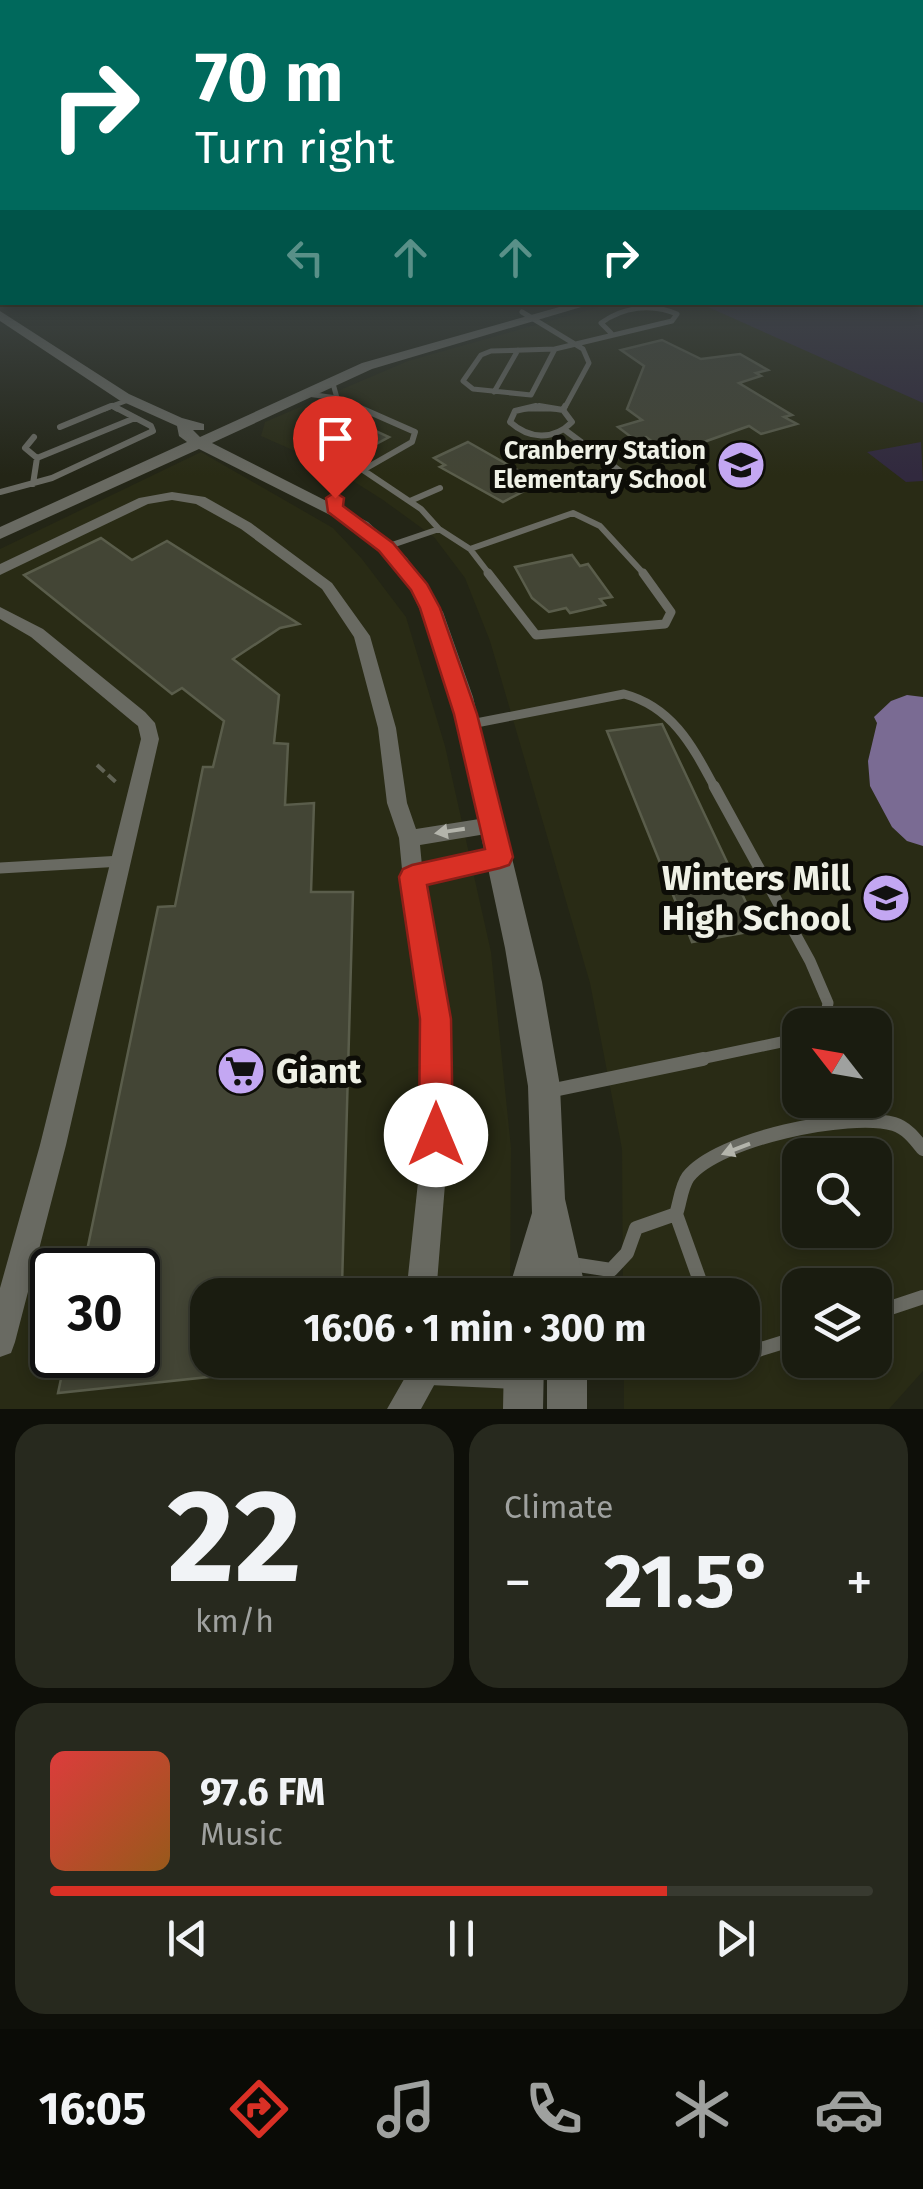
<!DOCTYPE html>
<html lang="en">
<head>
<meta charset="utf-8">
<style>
  :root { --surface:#1a1c10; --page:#27291e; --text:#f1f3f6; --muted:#9fa19f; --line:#383a30; --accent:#d93025 }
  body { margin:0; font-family:"Fira Sans",sans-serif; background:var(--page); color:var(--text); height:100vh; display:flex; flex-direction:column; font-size:38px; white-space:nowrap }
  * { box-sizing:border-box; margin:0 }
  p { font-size:32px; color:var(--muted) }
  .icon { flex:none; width:55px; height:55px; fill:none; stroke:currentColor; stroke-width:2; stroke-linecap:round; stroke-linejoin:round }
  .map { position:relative; height:1409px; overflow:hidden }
  .sheet { display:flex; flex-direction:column; gap:15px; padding:15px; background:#0e0f09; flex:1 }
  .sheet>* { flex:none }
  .banner { position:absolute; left:0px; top:0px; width:925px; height:305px; box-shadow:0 5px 15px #0003,0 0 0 2px var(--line); background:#00695c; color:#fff; overflow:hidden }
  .needle { width:65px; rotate:301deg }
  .tools { position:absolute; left:782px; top:1008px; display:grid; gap:20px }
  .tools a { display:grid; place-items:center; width:110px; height:110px; border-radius:20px; background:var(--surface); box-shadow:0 5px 15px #0003,0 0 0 2px var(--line); font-size:50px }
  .speed { position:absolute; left:30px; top:1248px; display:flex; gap:20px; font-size:50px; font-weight:700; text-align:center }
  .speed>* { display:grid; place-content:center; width:130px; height:130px; border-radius:50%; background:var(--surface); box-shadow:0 5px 15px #0003,0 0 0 2px var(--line); line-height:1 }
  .speed .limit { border:5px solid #111; border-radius:15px; background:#fff; color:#111 }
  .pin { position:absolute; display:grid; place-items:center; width:85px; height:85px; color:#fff; margin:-102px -42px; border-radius:50% 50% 50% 0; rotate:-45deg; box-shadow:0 0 10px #0007 }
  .pin .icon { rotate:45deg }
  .me { position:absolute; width:110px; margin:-55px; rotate:0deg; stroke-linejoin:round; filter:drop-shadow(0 0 8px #0008) }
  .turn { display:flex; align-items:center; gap:35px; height:210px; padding:0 30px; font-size:45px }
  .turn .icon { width:130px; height:130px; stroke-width:2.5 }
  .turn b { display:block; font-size:70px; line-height:85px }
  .lanes { display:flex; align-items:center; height:95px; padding:0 30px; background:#0003; justify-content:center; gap:50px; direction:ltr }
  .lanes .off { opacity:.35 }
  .big { font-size:75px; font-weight:700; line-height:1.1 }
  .sheet .card { flex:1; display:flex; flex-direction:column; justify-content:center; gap:15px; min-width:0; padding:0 35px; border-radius:30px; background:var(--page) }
  .sheet .dial { align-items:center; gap:0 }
  .dial b { font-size:130px; line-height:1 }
  .song { display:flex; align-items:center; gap:30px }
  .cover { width:120px; height:120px; border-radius:15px; background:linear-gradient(135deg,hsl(0 70% 55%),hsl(30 70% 35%)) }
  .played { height:10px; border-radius:5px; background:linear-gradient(90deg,var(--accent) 75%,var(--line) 75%) }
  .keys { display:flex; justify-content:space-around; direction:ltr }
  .heat { display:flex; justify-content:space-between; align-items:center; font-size:55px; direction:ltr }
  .sheet .tiles { flex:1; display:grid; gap:15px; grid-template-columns:1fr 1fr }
  .card:last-child { grid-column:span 2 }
  .trip { position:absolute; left:190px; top:1278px; width:570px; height:100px; border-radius:30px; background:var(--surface); box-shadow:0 5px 15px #0003,0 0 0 2px var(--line); font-weight:700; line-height:100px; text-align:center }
  .menu { display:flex; height:160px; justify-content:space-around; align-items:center; background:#0a0b06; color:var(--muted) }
  .menu .icon { width:70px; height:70px }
  .menu .selected { color:var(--accent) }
  .menu b { font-size:45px; color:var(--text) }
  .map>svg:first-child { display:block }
  .built { fill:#292b15; fill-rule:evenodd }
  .green { fill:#31293e }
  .water { fill:#7a6b93 }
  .building { fill:#434535; stroke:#5a5d4b; stroke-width:2.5 }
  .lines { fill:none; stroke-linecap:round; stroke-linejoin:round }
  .path { stroke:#616355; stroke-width:4; stroke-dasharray:10 5; stroke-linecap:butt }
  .service-far4 { stroke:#696a62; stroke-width:5 }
  .service-far3 { stroke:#696a62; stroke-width:6 }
  .service-far2 { stroke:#696a62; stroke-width:9 }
  .service-far1 { stroke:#696a62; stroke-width:11 }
  .service { stroke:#696a62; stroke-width:14 }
  .minor { fill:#696a62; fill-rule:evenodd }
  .tertiary { fill:#696a62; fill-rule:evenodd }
  .oneway { fill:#b3b4ab }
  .route { fill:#d93025; stroke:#8d1f18; stroke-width:2.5 }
  .labels { text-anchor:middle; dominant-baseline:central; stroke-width:10; stroke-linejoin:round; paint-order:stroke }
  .far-poi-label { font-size:25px; font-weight:bold; fill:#eff1e6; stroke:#0d0d07; text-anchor:end }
  .near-poi-label { font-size:35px; font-weight:bold; fill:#eff1e6; stroke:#0d0d07; text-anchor:end }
</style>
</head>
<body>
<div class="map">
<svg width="923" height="1409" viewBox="0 0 923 1409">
  <rect width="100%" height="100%" fill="#232516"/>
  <path class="built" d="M923,278V1371L889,1409H624V1360H742V1295H623L622,1149L590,983L490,641L465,578L434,537L383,500L331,467L261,436L265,422L408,361L614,303L922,302ZM800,1025H875V1100H800ZM800,1155H875V1230H800ZM800,1285H875V1360H800Z
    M201,452L333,528L362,559L406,617L445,746L491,952L511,1148L510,1295H208V1360H510V1409H0V549ZM52,1270H138V1355H52Z"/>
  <path class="green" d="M910,302L923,308V403L699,303Z
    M921,442L923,481L906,482L867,452Z"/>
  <path class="water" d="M907,695L923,697V846L907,841L892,827L870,786L868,761L877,723L874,717L891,701Z"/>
  <path class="building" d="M662,340L701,359L740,354L768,370L756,373L761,376L739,383L792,415L784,417L797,424L761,434L749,426L670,454L646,437L635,440L618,427L642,420L627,409L644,366L621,350Z
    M345,417L389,437L363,451L319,431Z
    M468,442L540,483L503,502L440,467L445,465L434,458Z
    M101,538L132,560L167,541L299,624L280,628L233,659L279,695L274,743L288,744L285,805L314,803L311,892H353L342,1286L208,1295V1360H228L227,1375L58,1393L66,1355H138V1270H83L158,907L175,906L203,767H213L224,721L182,688L172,694L24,575Z
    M572,555L580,566L588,564L612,597L600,599L605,605L570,613L566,608L549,612L532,598L515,567Z
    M662,724L759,930L692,942L607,731Z"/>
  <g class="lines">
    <path class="path" d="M97,765L119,785"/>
    <path class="service-far4" d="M522,312L583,349L589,363L564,409
      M555,349L531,395L473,389L463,381L481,355L491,351Z
      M555,349L672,321L677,314C651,303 623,307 601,323L611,333
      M494,392L518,350
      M307,394L337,398L332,380
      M337,398L362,409
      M105,409L112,406
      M117,409L112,406L131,399
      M334,409L347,402
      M525,409H555"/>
    <path class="service-far3" d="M339,406L299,428L298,436L304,443L363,470
      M356,406L415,432L412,442L363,470L421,509L439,529L470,549
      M536,406L515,411L510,422C529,439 553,441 572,422L563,410L539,406
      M563,410L565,406
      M60,427L111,406
      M565,430L628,477
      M34,437L25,448L37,458
      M33,484L37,458L135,418
      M0,492L52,478L153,431L151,426L113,406
      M410,501L440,488
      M386,547L439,529
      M470,549L490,575
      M470,549L573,513L600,526L645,575"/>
    <path class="service-far2" d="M488,573L536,635L665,624L671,612L643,573
      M471,724L624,694C673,707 693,747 715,788"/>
    <path class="service-far1" d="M714,786L810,961L828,1003L824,1025
      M0,868L122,861
      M691,1061L800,1038"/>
    <path class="service" d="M549,1091L703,1059
      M676,1214C680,1203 681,1187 688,1177C717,1139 850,1111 894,1124C907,1128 915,1139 923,1149
      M572,1264L611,1270L627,1253L636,1228L676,1214L705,1295
      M875,1313L923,1297
      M742,1346L758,1350L800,1337
      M430,1378L515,1382"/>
    <path class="minor" d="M172,492L205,497L251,523L332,583L370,636L396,728L407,803L416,829L492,817L499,819L502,825L499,831L492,833L420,845L422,866L500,848L507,851L510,857L507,863L500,866L424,883L448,1019L449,1135L436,1295H406L423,1135L424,1019L406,911L399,838L387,803L378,728L354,637L322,589L241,529L196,504L172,500L148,504L0,575V564L139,498Z
      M0,607L43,629L145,712L155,723L159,739L66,1145L15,1342L11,1353L0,1357V1288L40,1145L141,739L138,726L133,722L31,637L0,619Z
      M407,1360H437L438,1378L421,1409H387L407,1374Z"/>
    <path class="tertiary" d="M577,302H598L372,369L212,443L368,522L407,558L443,612L473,697L542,982L560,1086L565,1199L584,1282L585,1295H547V1285L545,1295H507L532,1213L528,1086L505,948L458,727L433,639L410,588L369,540L340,520L199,449L0,539V527L187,442L179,436L177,426L119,400L0,321V311L129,394L182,418L204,424V430H193L200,437L362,363Z
      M504,1360H544L543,1409H503Z
      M547,1360H587V1409H547Z"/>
  </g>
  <defs><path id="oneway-solid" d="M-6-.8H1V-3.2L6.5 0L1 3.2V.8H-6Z" transform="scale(2.5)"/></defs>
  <g class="oneway">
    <use href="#oneway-solid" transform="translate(450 831) rotate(171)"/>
    <use href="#oneway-solid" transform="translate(736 1149) rotate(159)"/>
  </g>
  <linearGradient id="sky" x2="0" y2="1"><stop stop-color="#13140c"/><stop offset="0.59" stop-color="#3f4647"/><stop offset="1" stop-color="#3f4647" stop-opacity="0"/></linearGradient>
  <rect width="923" height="475" fill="url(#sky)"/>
  <path class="route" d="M335,492L344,498L343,506L393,543L427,584L440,608L477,714L513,857L509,865L500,868L427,885L451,1019L453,1135L448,1147L436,1152L424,1147L419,1135L420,1019L399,877L403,869L412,865L485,849L454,714L420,608L411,590L379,551L328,512L326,498Z"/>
  <defs>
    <g id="school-disc" transform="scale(2.5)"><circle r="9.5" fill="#c3a7f2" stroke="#0d0d07"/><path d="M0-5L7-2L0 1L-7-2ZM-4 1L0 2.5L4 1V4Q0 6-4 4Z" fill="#111"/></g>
    <g id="supermarket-disc" transform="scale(2.5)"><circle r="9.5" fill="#c3a7f2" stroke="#0d0d07"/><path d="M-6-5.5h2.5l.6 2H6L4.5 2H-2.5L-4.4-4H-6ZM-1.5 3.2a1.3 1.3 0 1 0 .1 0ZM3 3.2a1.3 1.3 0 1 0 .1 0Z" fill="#111"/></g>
  </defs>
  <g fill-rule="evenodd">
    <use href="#school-disc" x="741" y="465"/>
    <use href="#school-disc" x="886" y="898"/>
    <use href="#supermarket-disc" x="241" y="1071"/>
  </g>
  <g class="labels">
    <g class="far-poi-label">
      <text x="706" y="451">Cranberry Station<tspan x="706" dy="29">Elementary School</tspan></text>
    </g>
    <g class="near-poi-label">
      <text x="851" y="878">Winters Mill<tspan x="851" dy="40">High School</tspan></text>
      <text x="276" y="1071" text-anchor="start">Giant</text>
    </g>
  </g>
</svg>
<div class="tools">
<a><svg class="needle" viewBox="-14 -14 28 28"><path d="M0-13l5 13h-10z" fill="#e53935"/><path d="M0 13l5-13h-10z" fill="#9fa19f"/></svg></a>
<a><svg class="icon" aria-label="search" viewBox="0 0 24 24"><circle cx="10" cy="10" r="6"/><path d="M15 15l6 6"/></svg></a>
<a><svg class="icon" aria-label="layers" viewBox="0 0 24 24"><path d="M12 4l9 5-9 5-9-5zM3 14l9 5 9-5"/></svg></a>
</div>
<div class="speed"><div class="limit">30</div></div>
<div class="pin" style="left:335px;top:498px;background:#d93025"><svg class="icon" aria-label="arrive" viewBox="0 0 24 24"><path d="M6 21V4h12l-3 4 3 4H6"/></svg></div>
<svg class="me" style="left:436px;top:1135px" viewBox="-20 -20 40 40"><circle r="19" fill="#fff"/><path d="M0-13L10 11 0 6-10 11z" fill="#d93025"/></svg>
<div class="trip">16:06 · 1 min · 300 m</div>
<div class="banner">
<div class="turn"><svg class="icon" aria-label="right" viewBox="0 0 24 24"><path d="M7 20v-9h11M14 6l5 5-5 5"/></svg><div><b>70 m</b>Turn right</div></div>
<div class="lanes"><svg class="icon off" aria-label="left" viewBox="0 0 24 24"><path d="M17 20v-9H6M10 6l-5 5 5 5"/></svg><svg class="icon off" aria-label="ahead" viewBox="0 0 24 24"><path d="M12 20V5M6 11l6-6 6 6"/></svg><svg class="icon off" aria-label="ahead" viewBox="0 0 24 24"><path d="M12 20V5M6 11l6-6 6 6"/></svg><svg class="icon" aria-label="right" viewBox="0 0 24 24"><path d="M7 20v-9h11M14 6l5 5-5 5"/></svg></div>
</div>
</div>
<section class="sheet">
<div class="tiles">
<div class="card dial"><b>22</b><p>km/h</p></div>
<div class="card"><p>Climate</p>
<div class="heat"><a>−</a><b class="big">21.5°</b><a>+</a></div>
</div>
<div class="card">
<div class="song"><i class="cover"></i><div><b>97.6 FM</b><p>Music</p></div></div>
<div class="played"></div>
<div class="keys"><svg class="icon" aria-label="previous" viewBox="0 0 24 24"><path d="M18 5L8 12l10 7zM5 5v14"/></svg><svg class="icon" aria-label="pause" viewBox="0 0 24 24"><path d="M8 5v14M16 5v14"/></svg><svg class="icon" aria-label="next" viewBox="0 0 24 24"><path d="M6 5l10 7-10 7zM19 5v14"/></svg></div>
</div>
</div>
</section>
<nav class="menu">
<b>16:05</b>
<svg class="icon selected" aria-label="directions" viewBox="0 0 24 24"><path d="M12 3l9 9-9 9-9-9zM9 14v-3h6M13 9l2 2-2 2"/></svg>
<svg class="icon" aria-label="music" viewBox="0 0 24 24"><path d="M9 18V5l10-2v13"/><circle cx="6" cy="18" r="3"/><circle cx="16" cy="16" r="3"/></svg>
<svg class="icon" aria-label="phone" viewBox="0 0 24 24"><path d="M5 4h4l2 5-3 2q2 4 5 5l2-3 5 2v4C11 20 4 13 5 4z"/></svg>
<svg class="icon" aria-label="climate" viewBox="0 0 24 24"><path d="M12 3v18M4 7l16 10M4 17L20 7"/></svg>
<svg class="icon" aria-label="car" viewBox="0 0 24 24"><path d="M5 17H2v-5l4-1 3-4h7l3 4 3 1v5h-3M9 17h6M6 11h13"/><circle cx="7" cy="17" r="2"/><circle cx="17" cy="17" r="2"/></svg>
</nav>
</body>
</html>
